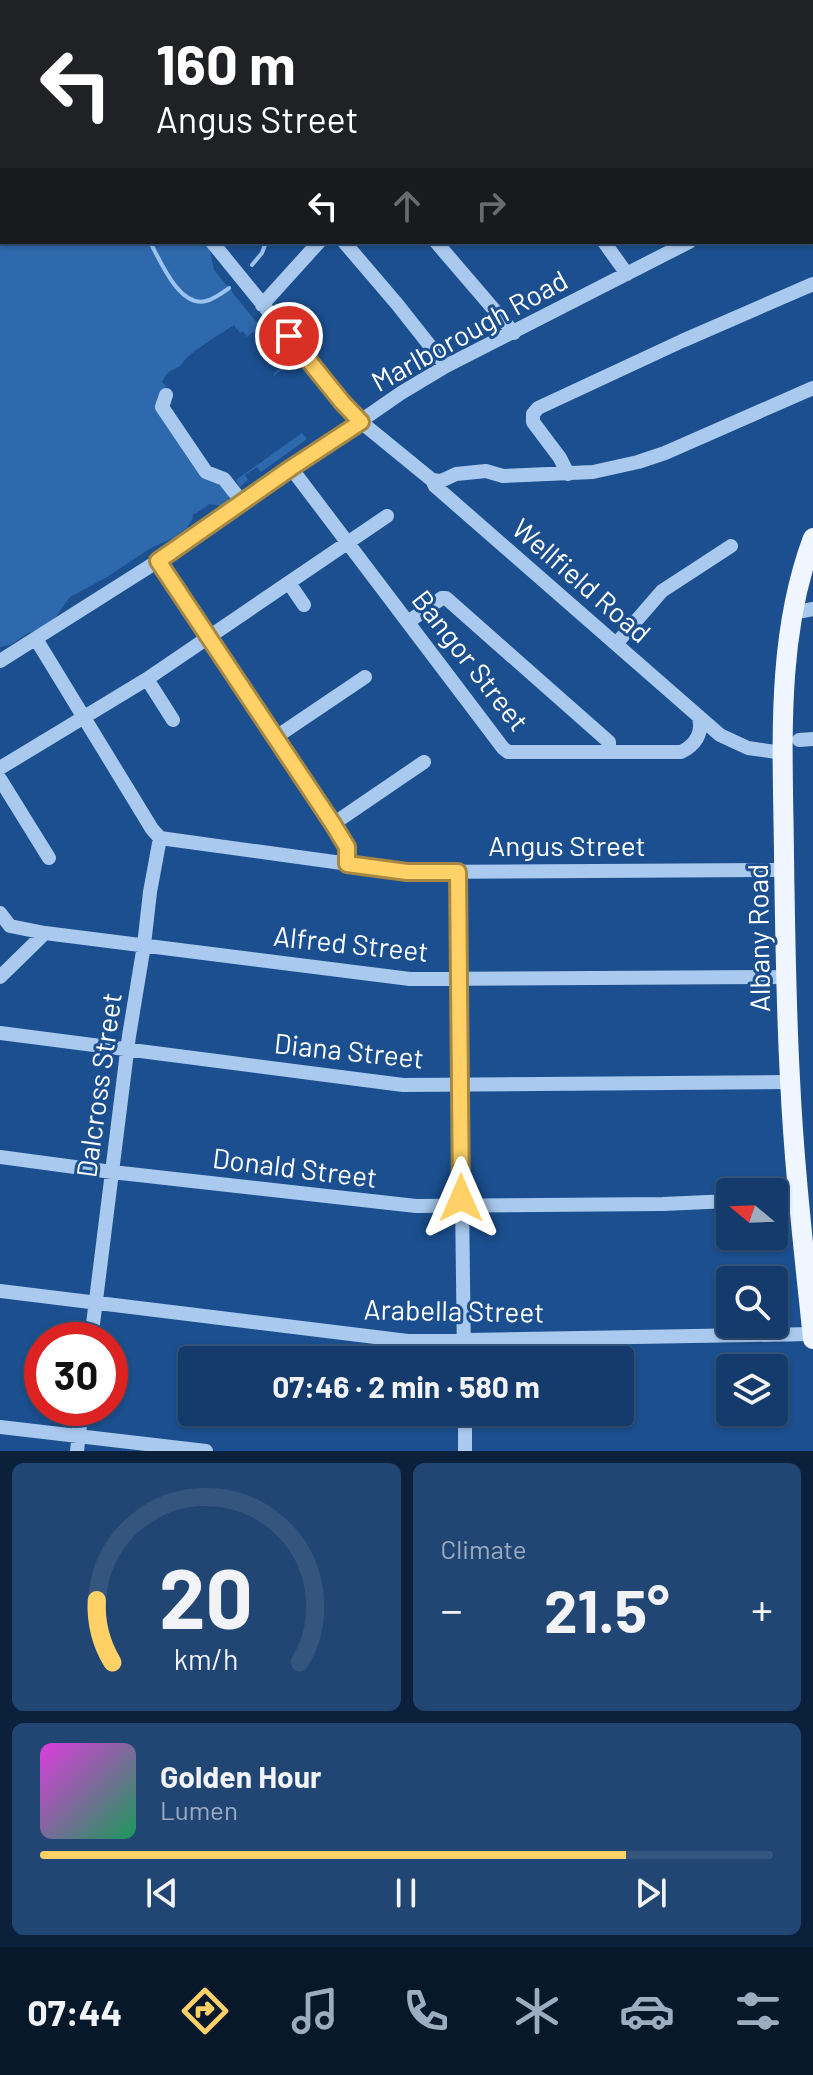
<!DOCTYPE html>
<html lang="en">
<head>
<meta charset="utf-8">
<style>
  :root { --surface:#143b6b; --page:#214673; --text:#f1f3f6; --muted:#9dadc1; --line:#33557e; --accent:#ffd166 }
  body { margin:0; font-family:Barlow,sans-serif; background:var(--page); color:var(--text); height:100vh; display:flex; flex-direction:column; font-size:30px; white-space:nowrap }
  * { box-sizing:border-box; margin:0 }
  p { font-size:26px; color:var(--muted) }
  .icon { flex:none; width:44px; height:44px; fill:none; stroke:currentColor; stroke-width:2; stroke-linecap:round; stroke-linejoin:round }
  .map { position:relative; height:1451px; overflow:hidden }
  .details { display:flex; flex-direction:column; gap:12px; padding:12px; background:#0b203b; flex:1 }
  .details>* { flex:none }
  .guide { position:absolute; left:0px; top:0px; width:814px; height:244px; box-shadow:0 2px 6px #0004,0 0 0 2px var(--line); background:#202124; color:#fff; overflow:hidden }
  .needle { width:52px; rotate:289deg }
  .buttons { position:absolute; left:716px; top:1178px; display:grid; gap:16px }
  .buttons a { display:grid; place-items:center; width:72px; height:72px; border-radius:8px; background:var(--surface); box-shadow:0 2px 6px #0004,0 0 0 2px var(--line); font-size:40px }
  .speed { position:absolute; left:24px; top:1322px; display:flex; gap:16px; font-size:40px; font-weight:700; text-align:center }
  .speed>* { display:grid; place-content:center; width:104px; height:104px; border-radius:50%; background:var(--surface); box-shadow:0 2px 6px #0004,0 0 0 2px var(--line); line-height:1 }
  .speed .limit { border:12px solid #d22; background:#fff; color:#111 }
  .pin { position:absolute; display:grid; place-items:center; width:68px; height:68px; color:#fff; margin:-34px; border:4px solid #fff; border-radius:50%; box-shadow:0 2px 8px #0007 }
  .me { position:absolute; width:88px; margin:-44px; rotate:0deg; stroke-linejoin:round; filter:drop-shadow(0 0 6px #0008) }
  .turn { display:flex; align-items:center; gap:28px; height:168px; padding:0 24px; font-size:36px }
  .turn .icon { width:104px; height:104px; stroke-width:2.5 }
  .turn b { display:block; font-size:56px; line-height:68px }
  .lanes { display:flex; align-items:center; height:76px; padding:0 24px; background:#0003; justify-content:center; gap:40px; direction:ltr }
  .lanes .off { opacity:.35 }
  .big { font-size:60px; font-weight:700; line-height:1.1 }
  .details .tile { flex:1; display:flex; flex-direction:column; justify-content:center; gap:12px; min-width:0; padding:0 28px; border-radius:12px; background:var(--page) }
  .details .dial { align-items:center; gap:0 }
  .dial svg { height:208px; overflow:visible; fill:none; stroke:var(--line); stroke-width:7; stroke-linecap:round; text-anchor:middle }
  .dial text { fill:var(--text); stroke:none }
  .song { display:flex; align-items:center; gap:24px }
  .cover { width:96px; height:96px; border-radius:12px; background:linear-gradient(135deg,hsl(300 70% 55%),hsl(150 70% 35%)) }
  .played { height:8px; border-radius:4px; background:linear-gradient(90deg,var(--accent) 80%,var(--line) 80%) }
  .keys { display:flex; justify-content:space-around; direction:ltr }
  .heat { display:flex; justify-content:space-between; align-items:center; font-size:44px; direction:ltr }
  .details .tiles { flex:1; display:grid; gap:12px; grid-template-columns:1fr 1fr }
  .tile:last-child { grid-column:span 2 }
  .trip { position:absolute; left:178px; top:1346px; width:456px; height:80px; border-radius:8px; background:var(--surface); box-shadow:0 2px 6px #0004,0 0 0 2px var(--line); font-weight:700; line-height:80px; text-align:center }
  .tab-bar { display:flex; height:128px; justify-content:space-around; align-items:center; background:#08182b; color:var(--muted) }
  .tab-bar .icon { width:56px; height:56px }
  .tab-bar .selected { color:var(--accent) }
  .tab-bar b { font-size:36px; color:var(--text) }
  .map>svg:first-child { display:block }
  .green { fill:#2e69ad }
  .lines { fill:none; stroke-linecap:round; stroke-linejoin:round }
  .stream { stroke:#9cc4f0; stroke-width:4 }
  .minor { stroke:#a9c9ee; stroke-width:14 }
  .major { stroke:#f0f6ff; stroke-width:20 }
  .route-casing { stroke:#a68842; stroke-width:20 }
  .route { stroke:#ffd166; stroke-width:14 }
  .labels { text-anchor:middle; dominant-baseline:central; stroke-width:6; stroke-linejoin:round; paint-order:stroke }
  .street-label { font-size:28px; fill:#fff; stroke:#1b4f8f }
</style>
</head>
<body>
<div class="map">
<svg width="813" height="1451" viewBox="0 0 813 1451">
  <rect width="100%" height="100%" fill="#1b4f8f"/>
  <path class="green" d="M2,172V242H208L214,270L290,363L274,376L273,374L281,367L256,335L253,332L247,337L243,331L240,333L234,325C218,336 190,351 180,366C171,371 166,372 162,382L166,386L157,400V408L228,487C230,496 230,501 222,506L210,504L193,515L192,520L187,528L173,538L151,548L107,577L70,597L52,622L40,629L28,633L10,645L0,647V174Z
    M302,433L307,439L261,472L257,467L245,475L248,480L240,487L236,480Z"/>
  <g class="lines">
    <path class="stream" d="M474,2L477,0
      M0,239L2,237
      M150,242C160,260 179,308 206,301C214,299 222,293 229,288
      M252,265L262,253L266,242"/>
    <path class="minor" d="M15,0L16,2
      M247,0L249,2
      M410,0L412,2
      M593,0L594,2
      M787,0L788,2
      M214,2L216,0
      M351,2L354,0
      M435,2L438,0
      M555,2L558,0
      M644,2L646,0
      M812,58L813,60
      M0,127L2,130
      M0,165L2,164
      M812,176L813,175
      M212,242L342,402L361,422L432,480L435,486L443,493L720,735L748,748L783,753
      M344,242L397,304L446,366
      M436,242L514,333
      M604,242L627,274
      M262,305L319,242
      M166,395L162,407L206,472L224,479L242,502
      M291,468L503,748L508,752H681C695,745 703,734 699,718
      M568,474L560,458L533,422V414L538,408L682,341L813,284
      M432,480L441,481L456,474L486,471L503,476L593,472L638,462L665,453L813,388
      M158,561L333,824L347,847V864
      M289,583L304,605
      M792,613L813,609
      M408,622L442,598H446L609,742V752
      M36,639L152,829L160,838
      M616,644L662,591L731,546
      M0,661L158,561L401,393L446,366L689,242
      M147,679L173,720
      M276,737L365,677
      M799,740L813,739
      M0,768L147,679L387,516
      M0,779L49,858
      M333,824L424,762
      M160,838L407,872L784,870
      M458,872L464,1360
      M0,913L10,926L45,933L410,979L786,977
      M0,977L45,933
      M0,1033L403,1085L790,1082
      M0,1157L112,1172L416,1206L663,1204L730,1201
      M0,1291L408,1341L813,1334
      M91,1340L129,1036L144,945L150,892L160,838
      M465,1412V1451
      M0,1427L206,1451
      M77,1451L82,1408"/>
    <path class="major" d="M813,538C775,639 783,749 784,855C785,930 786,1005 790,1079C794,1166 804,1252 813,1339"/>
  </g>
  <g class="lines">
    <g class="route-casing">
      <path id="route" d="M289,336L342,402L361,422L291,468L158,561L333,824L347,847V864L407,872H458L461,1198"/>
    </g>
    <use href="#route" class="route"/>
  </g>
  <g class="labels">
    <g class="street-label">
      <text transform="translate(469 330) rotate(-29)">Marlborough Road</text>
      <text transform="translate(582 580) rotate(41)">Wellfield Road</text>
      <text transform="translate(471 660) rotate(52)">Bangor Street</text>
      <text x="567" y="845">Angus Street</text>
      <text transform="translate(758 938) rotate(-91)">Albany Road</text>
      <text transform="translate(351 943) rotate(6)">Alfred Street</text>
      <text transform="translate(349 1050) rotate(6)">Diana Street</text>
      <text transform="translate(98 1085) rotate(-82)">Dalcross Street</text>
      <text transform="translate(295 1167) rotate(7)">Donald Street</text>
      <text transform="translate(454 1310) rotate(1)">Arabella Street</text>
    </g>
  </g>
</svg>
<div class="buttons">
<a><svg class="needle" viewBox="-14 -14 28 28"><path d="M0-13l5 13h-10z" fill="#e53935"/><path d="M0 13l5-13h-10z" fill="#9dadc1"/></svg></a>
<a><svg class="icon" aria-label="search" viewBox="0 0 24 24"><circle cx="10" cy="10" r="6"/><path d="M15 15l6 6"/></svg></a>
<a><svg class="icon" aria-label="layers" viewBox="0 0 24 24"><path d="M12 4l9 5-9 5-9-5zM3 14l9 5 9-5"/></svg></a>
</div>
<div class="speed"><div class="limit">30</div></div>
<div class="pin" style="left:289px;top:336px;background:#d93025"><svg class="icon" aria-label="arrive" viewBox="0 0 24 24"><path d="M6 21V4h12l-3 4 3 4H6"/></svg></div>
<svg class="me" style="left:461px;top:1198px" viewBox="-20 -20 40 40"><path d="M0-17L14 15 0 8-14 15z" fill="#ffd166" stroke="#fff" stroke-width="4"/></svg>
<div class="trip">07:46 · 2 min · 580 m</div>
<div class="guide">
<div class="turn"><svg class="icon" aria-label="left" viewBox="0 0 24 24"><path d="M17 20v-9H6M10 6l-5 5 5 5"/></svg><div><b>160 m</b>Angus Street</div></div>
<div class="lanes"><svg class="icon" aria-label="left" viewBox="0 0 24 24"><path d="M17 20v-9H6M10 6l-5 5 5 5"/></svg><svg class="icon off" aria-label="ahead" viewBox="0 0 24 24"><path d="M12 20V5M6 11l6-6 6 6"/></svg><svg class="icon off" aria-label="right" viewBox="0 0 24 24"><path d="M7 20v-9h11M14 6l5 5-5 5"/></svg></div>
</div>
</div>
<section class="details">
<div class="tiles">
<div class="tile dial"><svg viewBox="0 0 100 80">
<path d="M14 69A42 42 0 1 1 86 69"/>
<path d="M14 69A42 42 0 0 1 8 45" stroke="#ffd166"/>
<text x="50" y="56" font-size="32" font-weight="700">20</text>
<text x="50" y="72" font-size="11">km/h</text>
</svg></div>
<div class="tile"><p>Climate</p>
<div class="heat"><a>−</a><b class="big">21.5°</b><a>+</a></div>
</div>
<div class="tile">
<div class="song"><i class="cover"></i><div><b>Golden Hour</b><p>Lumen</p></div></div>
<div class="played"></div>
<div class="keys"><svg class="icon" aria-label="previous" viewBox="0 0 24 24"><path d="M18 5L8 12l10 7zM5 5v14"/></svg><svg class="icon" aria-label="pause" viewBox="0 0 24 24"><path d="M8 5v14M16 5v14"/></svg><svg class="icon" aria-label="next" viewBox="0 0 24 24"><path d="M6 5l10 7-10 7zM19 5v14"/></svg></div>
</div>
</div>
</section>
<nav class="tab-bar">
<b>07:44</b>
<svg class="icon selected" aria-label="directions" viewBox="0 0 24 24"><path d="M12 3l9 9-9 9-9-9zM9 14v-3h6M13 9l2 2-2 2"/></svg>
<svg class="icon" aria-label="music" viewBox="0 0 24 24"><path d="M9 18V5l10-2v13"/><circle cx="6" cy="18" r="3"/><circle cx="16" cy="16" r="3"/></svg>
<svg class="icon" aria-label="phone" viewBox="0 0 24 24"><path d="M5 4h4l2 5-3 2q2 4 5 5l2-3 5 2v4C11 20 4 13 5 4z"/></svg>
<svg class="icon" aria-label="climate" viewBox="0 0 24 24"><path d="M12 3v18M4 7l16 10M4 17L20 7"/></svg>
<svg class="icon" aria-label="car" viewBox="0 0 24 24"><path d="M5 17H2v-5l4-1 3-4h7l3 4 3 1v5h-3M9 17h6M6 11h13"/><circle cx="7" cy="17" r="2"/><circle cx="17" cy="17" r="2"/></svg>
<svg class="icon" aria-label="filters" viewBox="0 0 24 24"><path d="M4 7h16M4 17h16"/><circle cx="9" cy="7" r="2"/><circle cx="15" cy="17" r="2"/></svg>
</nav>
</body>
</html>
